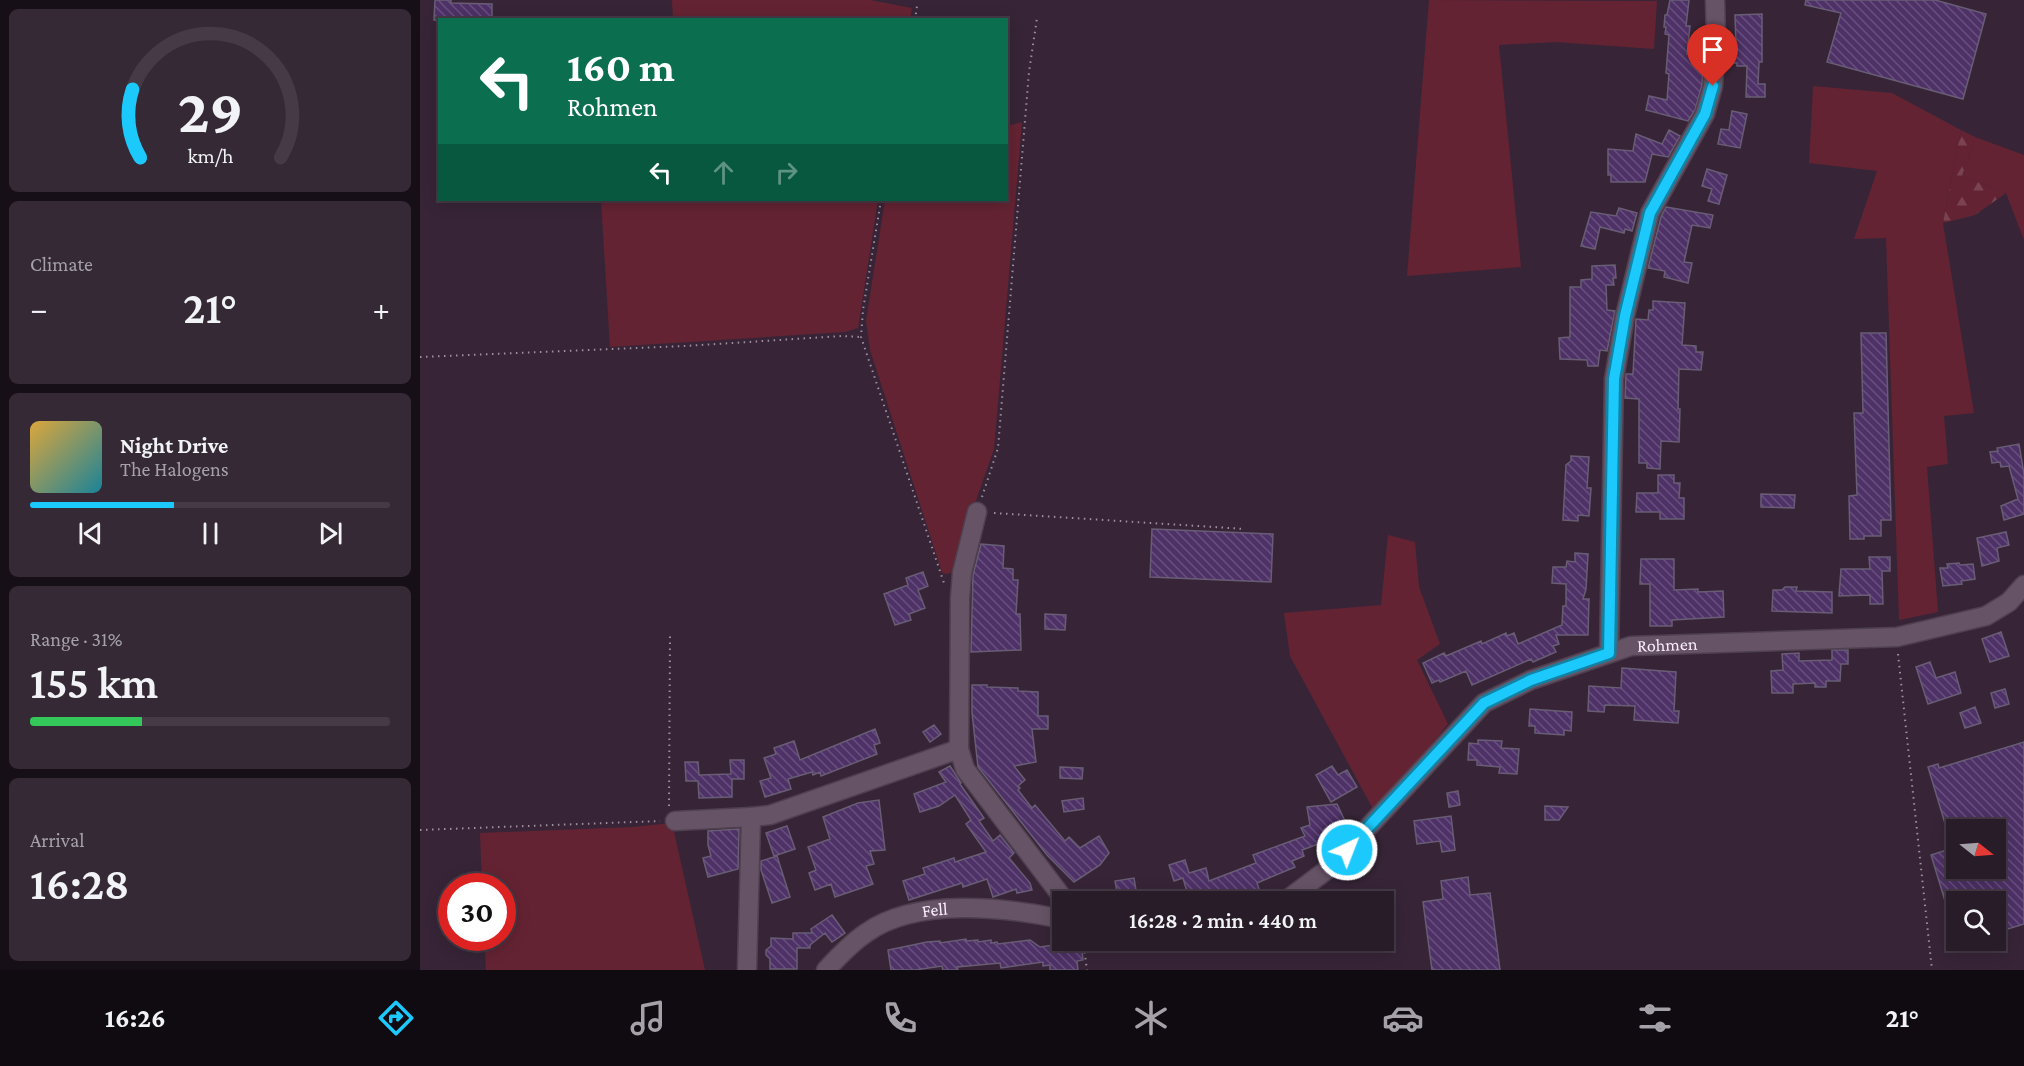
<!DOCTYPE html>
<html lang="en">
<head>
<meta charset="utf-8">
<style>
  :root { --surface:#291c29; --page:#352935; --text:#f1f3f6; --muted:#a5a1a8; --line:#453a46; --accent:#1cc9fc }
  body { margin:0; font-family:"Crimson Pro",serif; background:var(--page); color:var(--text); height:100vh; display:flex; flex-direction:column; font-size:22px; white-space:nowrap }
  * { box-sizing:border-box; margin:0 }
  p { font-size:20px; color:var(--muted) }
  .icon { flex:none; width:33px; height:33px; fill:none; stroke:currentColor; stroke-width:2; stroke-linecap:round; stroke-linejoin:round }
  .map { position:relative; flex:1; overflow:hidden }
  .drawer { display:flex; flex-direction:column; gap:9px; padding:9px; background:#170f17; width:420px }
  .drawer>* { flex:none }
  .top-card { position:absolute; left:18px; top:18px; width:570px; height:183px; border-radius:0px; box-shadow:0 3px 15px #0003,0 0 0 2px var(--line); background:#0b6e4f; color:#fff; overflow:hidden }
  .needle { width:39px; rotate:107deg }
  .controls { position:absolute; left:1526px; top:819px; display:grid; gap:12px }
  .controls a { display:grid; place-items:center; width:60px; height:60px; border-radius:0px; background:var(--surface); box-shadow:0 3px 15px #0003,0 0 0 2px var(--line); font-size:30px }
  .speed { position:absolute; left:18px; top:873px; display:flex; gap:12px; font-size:30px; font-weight:700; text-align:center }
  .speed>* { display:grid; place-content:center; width:78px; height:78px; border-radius:50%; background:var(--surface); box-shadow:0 3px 15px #0003,0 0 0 2px var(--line); line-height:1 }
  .speed .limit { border:9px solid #d22; background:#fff; color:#111 }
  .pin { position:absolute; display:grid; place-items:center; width:51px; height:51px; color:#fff; margin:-62px -26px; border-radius:50% 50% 50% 0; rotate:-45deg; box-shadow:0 0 6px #0007 }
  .pin .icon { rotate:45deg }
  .me { position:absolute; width:66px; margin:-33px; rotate:43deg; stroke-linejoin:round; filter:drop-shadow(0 0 4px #0008) }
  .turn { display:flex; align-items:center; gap:21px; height:126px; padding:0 30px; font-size:27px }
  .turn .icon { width:78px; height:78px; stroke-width:2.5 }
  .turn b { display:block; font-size:42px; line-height:51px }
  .lanes { display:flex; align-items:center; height:57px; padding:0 30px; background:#0003; justify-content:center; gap:30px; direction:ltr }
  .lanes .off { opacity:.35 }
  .big { font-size:45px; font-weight:600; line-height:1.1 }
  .drawer .widget { flex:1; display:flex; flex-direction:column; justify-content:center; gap:9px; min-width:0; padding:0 21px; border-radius:9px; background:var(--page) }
  .drawer .dial { align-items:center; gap:0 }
  .dial svg { height:156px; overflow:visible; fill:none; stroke:var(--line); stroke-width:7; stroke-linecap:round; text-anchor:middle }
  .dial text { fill:var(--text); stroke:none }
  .song { display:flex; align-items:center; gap:18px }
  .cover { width:72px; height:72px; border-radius:9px; background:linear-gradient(135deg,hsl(40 70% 55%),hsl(190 70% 35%)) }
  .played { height:6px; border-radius:3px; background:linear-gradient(90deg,var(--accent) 40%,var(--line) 40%) }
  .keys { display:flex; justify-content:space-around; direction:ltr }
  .heat { display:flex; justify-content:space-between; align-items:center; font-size:33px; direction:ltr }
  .charge { height:9px; border-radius:4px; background:linear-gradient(90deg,#34c759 31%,var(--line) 0) }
  .trip { position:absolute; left:632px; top:891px; width:342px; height:60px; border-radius:0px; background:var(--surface); box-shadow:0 3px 15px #0003,0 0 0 2px var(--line); font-weight:600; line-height:60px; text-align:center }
  .tab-bar { display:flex; height:96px; justify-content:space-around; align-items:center; background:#100b10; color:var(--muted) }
  .tab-bar .icon { width:42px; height:42px }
  .tab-bar .on { color:var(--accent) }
  .tab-bar b { font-size:27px; color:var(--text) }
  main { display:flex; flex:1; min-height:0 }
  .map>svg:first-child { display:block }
  .green { fill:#642333 }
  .forest { fill:url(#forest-firs) }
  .building { fill:url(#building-back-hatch); stroke:#685d75; stroke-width:1.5 }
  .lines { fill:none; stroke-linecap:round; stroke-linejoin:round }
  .minor-casing { stroke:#4f404f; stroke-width:21 }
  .path { stroke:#9f909f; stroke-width:2; stroke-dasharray:1.5 4.5; stroke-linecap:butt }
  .minor { stroke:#675366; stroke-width:18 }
  .route-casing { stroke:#1283a4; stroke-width:15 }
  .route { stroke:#1cc9fc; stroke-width:10 }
  .labels { text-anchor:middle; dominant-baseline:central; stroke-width:6; stroke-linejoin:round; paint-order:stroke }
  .street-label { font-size:18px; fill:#fbeffb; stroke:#2d1c2d }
</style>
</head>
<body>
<main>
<section class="drawer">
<div class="widget dial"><svg viewBox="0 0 100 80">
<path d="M14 69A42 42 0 1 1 86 69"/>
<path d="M14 69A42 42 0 0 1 10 34" stroke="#1cc9fc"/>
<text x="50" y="56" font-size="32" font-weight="700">29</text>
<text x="50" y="72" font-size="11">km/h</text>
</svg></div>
<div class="widget"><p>Climate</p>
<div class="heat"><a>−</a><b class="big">21°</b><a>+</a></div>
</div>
<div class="widget">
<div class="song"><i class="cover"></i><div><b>Night Drive</b><p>The Halogens</p></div></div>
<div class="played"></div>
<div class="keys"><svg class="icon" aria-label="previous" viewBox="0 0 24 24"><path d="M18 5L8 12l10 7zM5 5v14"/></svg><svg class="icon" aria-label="pause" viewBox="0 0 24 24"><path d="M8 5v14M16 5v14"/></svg><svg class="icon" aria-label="next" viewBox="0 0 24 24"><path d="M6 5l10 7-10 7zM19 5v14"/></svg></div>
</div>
<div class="widget"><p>Range · 31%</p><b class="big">155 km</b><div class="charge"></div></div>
<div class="widget"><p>Arrival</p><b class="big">16:28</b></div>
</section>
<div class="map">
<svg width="1604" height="970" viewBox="0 0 1604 970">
  <defs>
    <pattern id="forest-firs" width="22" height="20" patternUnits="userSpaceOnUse" patternTransform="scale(1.5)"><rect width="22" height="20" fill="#642333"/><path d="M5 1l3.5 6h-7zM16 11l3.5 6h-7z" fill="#7b4351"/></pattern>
    <pattern id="building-back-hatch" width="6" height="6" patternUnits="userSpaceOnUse" patternTransform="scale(1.5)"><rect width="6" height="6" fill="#4e3167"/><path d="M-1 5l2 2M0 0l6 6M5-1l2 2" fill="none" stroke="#684f7e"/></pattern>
  </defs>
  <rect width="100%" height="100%" fill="#372537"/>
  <path class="green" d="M252,0H450L492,8L490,20H253Z
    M1009,0L1237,1L1234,49L1135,42L1079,45L1101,267L987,276Z
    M1393,86L1472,93L1541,130L1523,223L1554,413L1524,416L1528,464L1507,467L1518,612L1479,620L1466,238L1434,239L1457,171L1389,163Z
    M602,122L574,449L545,532L536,571L527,574L522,573L521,569L450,350L446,321L465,200H586L587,126Z
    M1555,137L1604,155V240L1586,193L1542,176Z
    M181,200H458L438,328L425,332L190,347Z
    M968,535L995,542L999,587L1020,644L997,660L1028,724L973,791L953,809L870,656L864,613L961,605Z
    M252,823L285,970H66L64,938H82V886H62L60,833L212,827Z
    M702,941L801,940V941L763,947Z"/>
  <path class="forest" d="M1541,130L1555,137L1542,176L1586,193L1555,215L1523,223Z"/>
  <path class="building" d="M15,0H31V3L72,4V20H14Z
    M1250,0H1269L1266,26H1270L1267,54L1284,55L1282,85L1275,110L1268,121L1226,110L1229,96L1247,100L1249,74L1246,73L1249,35L1245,34L1246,27H1244L1245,15H1247Z
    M1386,0H1515L1566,14L1543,99L1407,62L1421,13L1385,5Z
    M1342,14V62H1339L1338,84H1345V97H1326L1327,66H1317V63H1313L1312,46H1316L1315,15Z
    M1312,111L1327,114L1320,148L1298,144L1301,129L1309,130Z
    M1249,130L1260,136L1248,157L1232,154L1225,182H1191V175H1188V149L1213,151L1216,134L1242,144Z
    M1287,169L1307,175L1299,204L1288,201L1292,189L1282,186Z
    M1246,207L1293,215L1290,228L1272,225L1264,262L1272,263L1268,283L1244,277L1245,271L1228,268L1241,217Z
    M1199,208L1217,213L1212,231L1205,229L1204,233L1180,227L1175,249L1161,246L1171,212L1196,216Z
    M1195,265L1196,278H1193L1194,285H1186L1187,310L1195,311L1187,351L1180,350L1178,366H1168L1167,360L1140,359L1139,338L1150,337V287H1161V280L1172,279V266Z
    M1233,301L1265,303L1262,345L1276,346V352H1283L1281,370L1259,369L1258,409H1260L1259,442L1241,441L1240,469L1227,468V463H1219V399L1205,398L1206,374H1213L1216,319L1228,320L1229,310H1233Z
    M1441,333H1466L1471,520H1461V536H1444V539H1430L1429,496L1437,495L1434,413H1443Z
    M1599,444L1604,474V514L1584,520L1581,506L1598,499L1589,466L1581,467L1580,462L1572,463L1570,452L1578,451L1577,448Z
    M1151,456L1169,457L1167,488H1171L1169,516L1158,515V521L1143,520L1146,465L1151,461Z
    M1238,475H1254V483H1260L1259,498H1264V519H1240V512H1216L1217,493H1238Z
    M1341,494L1375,495L1374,508L1341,507Z
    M732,529L853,534L851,582L730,577Z
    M1586,532L1589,545L1577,548L1579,561L1562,566L1557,538Z
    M561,544L584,546L583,568L593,569V580H598L596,614H600L601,650L551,652L553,575Z
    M1155,553L1168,554L1166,589L1163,599H1169L1168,635H1136L1139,644L1133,646L1136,652L1113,662L1111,659L1052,685L1046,671L1020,682L1019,680L1012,683L1003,663L1024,653L1026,656L1061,641L1062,644L1086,633L1087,636L1094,633L1098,644L1142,625L1143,606H1146V584L1132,583L1133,567H1146L1147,561L1155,562Z
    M1449,557H1470V571H1462L1463,604H1450V595L1419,596L1421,569H1450Z
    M1221,559H1254V590L1278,589V592L1303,591L1304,617L1252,620V626H1230V584H1220Z
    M1539,563L1540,565L1553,564L1555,579L1541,581L1542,584L1523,586L1520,568H1528L1527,564Z
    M503,572L508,586L498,590L505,608L489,614L491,620L475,625L464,594L488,585L486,578Z
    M1365,587H1377L1376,591L1412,592V613L1352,611L1353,590H1362Z
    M625,614L646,615L645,630L625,629Z
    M1581,632L1589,656L1570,662L1562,639Z
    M1412,650H1428V664H1421L1420,681H1406V687H1395V683L1373,684V693H1352L1351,671L1363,670L1362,654L1379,653V661L1412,660Z
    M1510,662L1516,678L1535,672L1541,693L1508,704L1496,667Z
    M1202,668L1256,672L1254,711H1259L1258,723L1214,720L1215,706L1185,705L1184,712L1168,711L1169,686L1201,688Z
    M552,685H567V687L598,688V691L618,692V716H628V729H612L616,762L594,766L605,780L598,786L600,788L598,790L612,808L615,805L645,841L649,837L660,848L679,836L689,853L680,865L654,882L627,855L558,767L552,713Z
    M1585,689L1589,704L1575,708L1571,693Z
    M1555,707L1561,723L1545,728L1540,713Z
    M1110,709L1152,712L1151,731L1144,730V735L1115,733V726H1109Z
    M514,725L521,734L510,742L503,732Z
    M455,729L460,743L454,745L457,754L401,776L400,772L393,775L392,772L368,779L371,789L345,797L340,781L351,778L344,758L356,754L354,748L374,741L380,760Z
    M1058,740L1082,741L1081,748L1099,749L1097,774L1079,773L1080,767L1057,765V760H1048L1049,743L1058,744Z
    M1604,742V924L1575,933V902H1536V927H1533L1511,855L1536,847V868H1575V830H1527L1508,767L1518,764L1519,768Z
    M310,760H324V779H312V797L279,798L278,781H266L265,762H278L279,775L311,774Z
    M530,766L541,783L540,784L564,818L559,821L573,841L580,835L594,853L589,858L610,883L612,890L597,893L596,889L573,897L567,879L543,887L542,883L489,900L483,881L505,874L503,868L534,858L535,862L566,852L546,824L551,820L535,795L519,806L500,812L494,794L526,782L519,772Z
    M912,766L918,775L927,770L937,787L911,802L896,775Z
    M640,767L663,768L662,779L640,778Z
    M1038,791L1040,805L1029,807L1027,793Z
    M663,798L664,809L644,812L642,801Z
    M459,800L465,850L450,851L454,864L446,866L453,884L415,897L411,884L395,890L389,873L396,870L388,847L410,839L403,817L438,803Z
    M917,804L925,821L910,830L912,839L882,850L884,856L872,861L875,867L837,883L839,889L811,900L809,894L803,896V894L776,902H770L763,878L754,881L749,865L765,860L769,873L786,868L789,881L836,863L833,855L885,836L881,828L890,825L887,807Z
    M1125,806L1148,807L1139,820H1125Z
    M1031,816L1035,850L1022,852L1020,841L997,844L994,821Z
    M367,826L375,849L354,856L346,833Z
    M319,829L318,869L288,877L283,858L291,856L288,845V831Z
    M357,856L370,897L352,903L341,870V861Z
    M1048,877L1050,895L1070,893L1080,970H1012L1003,902L1023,899L1021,881Z
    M714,878L718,902H699L695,881Z
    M412,915L425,933L412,942L405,933L390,945V948H377V969H350V959L346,955V950L351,946V938L373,939V933H392L391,929Z
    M546,939V941L558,940V942L571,940V943L577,942L578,944L610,940L620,947L661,941L663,960L657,961L658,970H630V965L623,966V962L581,968L580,963L537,967L538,970H523L522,966L495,970H471L468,950L507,942L520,941V943Z"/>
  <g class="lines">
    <g class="minor-casing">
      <g id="minor">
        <path d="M1189,653L1194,379L1205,316L1230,213L1285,114L1293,86L1296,38L1295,0"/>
        <path d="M539,749L540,598L542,573L557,512"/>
        <path d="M255,821L331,817"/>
        <path id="s1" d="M864,902L912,866L1064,703L1111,680L1211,646L1477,637L1566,616L1589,602L1604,585"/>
        <path d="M327,970L331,817L350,815L539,749L545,769L646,902"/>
        <path id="s2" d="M406,970C418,957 431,943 446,933C496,897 585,907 642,919"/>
      </g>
    </g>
    <path class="path" d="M495,20L497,6
      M461,200L443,310L441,337L524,583
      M0,357L265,346L422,336L441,337
      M562,497L578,448L609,72L617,18
      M574,513L825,529
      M1478,654L1512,970
      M249,806L250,635
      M0,830L240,821
      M663,940L667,970"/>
    <use href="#minor" class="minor"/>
  </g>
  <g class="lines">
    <g class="route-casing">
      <path id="route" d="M927,850L1064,703L1111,680L1189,653L1194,379L1205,316L1230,213L1285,114L1293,86"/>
    </g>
    <use href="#route" class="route"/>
  </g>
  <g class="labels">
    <g class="street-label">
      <text stroke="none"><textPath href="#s1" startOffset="477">Rohmen</textPath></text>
      <text stroke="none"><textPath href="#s2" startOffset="128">Fell</textPath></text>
    </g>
  </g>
</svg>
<div class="controls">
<a><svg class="needle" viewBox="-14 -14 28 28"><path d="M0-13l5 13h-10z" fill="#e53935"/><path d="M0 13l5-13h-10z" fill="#a5a1a8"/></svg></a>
<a><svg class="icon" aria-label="search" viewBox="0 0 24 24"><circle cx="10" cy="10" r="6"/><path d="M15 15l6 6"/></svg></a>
</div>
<div class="speed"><div class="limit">30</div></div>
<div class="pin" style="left:1293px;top:86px;background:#d93025"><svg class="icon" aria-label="arrive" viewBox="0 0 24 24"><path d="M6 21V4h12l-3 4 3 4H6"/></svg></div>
<svg class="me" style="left:927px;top:850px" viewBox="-20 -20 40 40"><circle r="17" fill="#1cc9fc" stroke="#fff" stroke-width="3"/><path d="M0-11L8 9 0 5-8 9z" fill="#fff"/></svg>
<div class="trip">16:28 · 2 min · 440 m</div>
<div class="top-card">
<div class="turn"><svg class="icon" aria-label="left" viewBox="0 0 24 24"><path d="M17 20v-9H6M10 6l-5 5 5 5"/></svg><div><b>160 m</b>Rohmen</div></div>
<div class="lanes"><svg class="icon" aria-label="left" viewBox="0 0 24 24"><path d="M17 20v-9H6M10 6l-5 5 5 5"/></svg><svg class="icon off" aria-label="ahead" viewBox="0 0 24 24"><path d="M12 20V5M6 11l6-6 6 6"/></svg><svg class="icon off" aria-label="right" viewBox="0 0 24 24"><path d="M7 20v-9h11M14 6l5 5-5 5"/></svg></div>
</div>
</div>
</main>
<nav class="tab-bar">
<b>16:26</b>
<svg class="icon on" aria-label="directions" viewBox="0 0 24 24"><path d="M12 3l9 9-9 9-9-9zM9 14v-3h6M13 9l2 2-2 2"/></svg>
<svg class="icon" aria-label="music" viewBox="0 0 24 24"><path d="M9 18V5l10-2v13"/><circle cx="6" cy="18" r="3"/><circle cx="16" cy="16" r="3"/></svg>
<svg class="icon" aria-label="phone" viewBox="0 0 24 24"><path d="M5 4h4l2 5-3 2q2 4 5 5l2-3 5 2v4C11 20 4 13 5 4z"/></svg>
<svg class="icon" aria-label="climate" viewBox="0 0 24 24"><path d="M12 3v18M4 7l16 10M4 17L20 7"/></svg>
<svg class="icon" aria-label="car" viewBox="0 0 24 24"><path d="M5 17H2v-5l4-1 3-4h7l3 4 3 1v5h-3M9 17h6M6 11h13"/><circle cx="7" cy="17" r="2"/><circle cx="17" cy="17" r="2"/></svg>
<svg class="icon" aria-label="filters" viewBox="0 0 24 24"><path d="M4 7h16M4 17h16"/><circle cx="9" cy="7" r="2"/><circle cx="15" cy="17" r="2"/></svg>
<b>21°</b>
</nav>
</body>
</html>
